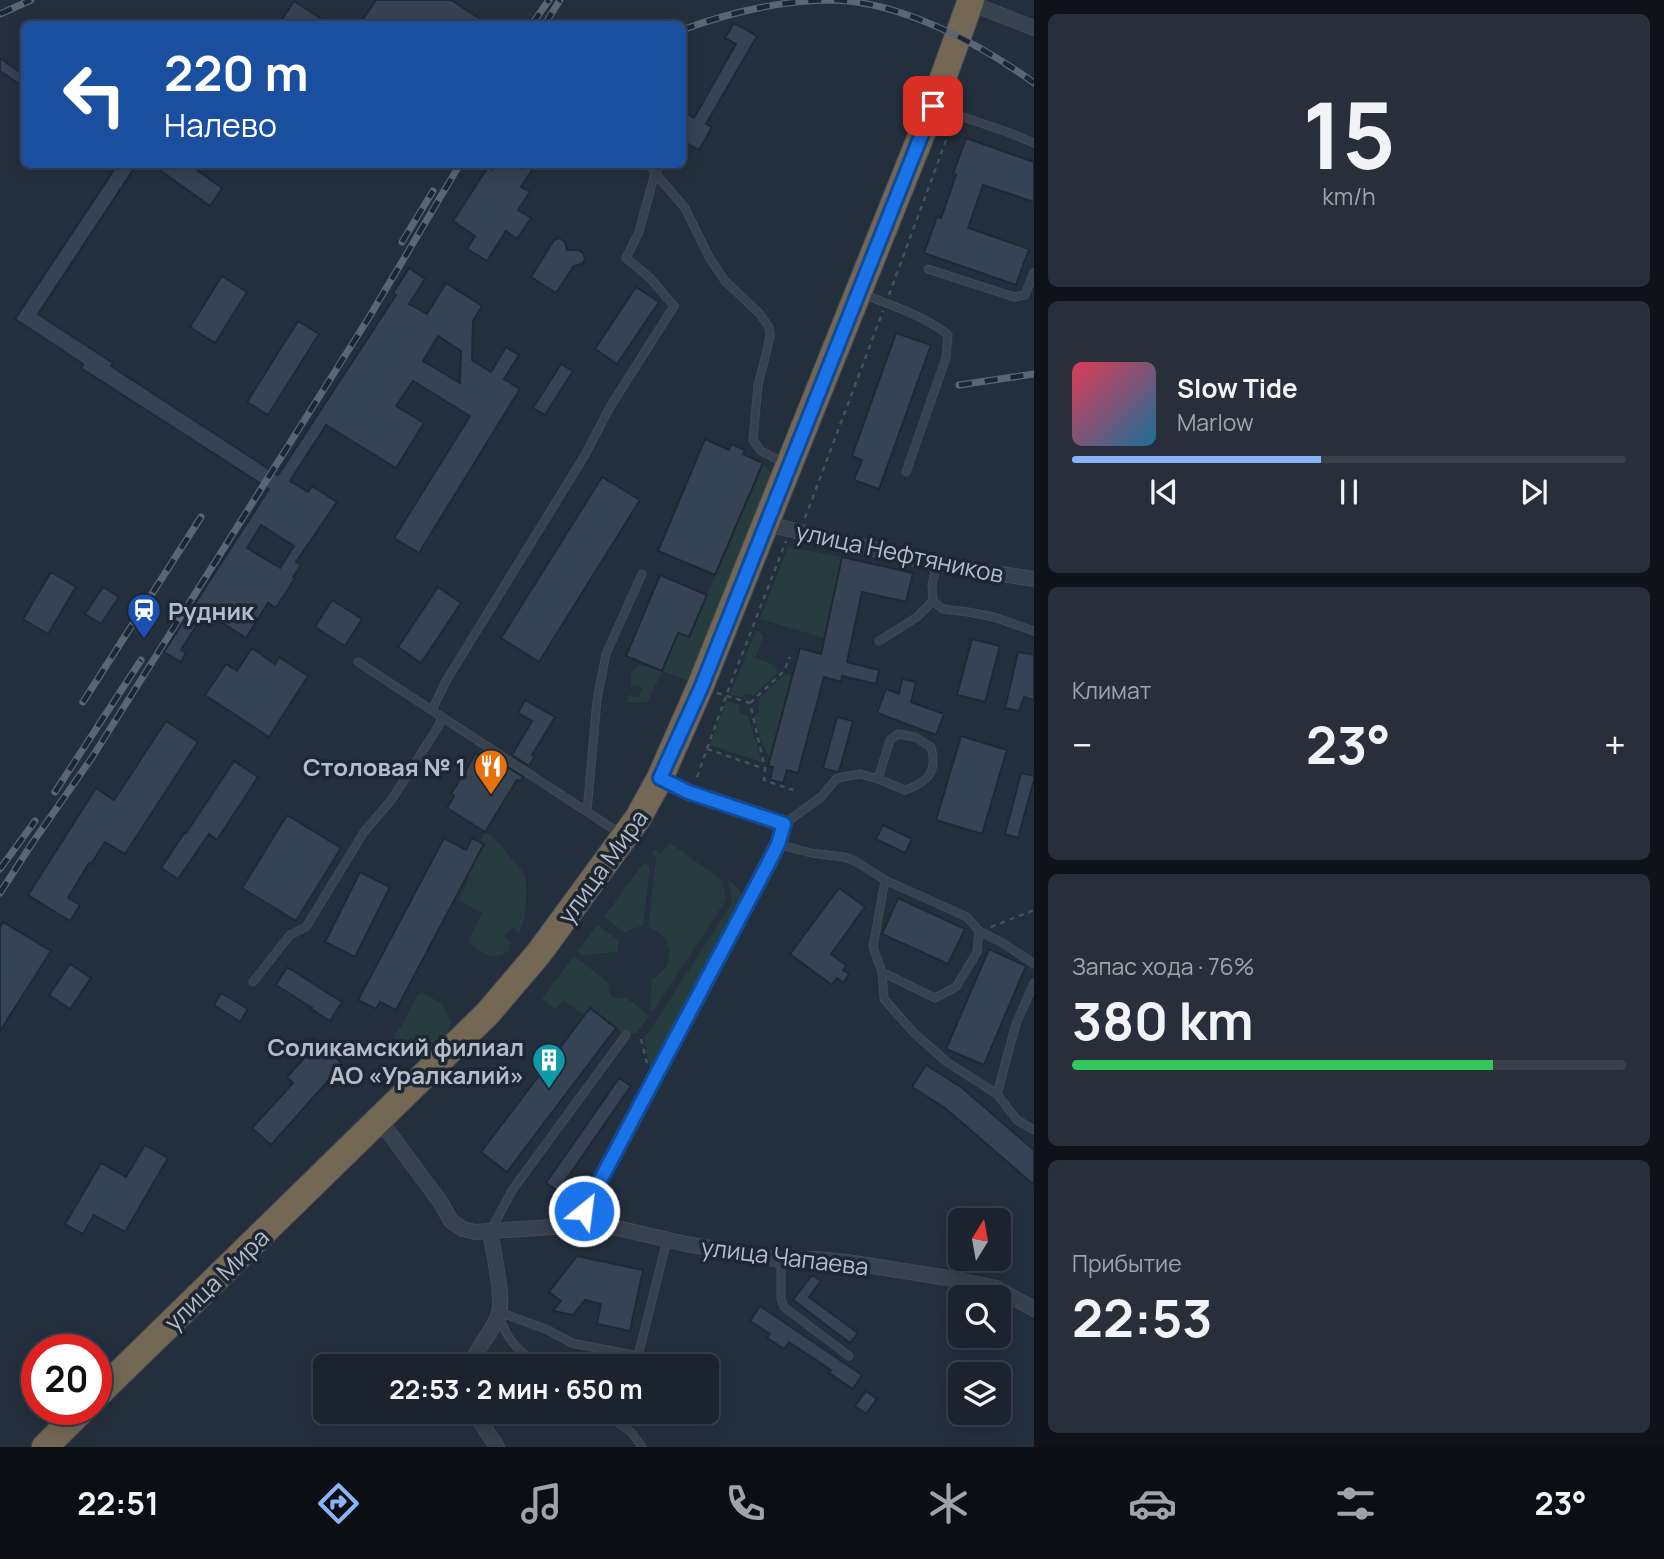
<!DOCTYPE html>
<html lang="ru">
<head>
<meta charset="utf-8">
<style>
  :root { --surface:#1b232e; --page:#282f3a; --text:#f1f3f6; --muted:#a0a4aa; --line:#39404a; --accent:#8ab4f8 }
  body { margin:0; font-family:Manrope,sans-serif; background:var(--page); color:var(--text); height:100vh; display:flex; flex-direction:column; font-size:26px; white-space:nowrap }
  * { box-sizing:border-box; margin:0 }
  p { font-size:23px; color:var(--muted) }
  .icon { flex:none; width:38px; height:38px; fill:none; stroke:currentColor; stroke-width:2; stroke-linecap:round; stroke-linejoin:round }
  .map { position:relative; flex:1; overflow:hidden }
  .sheet { display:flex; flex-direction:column; gap:14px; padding:14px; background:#0f1319; width:630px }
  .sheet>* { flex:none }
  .banner { position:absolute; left:21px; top:21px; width:665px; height:147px; border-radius:10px; box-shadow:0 4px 18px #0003,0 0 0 2px var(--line); background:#1a4fa0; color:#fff; overflow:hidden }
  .needle { width:46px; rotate:11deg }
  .fabs { position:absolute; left:948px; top:1208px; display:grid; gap:14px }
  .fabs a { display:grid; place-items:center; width:63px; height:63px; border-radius:10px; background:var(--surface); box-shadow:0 4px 18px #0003,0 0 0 2px var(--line); font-size:35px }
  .speed { position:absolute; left:21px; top:1334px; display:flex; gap:14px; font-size:35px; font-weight:700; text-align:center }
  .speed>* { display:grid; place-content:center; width:91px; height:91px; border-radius:50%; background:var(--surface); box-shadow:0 4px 18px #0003,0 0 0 2px var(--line); line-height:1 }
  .speed .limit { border:10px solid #d22; background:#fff; color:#111 }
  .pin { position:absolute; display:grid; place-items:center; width:60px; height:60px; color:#fff; margin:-30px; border-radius:14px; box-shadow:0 4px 10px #0006 }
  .me { position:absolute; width:77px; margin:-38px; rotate:29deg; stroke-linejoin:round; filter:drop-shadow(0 0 5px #0008) }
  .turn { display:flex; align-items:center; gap:24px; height:147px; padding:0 28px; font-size:32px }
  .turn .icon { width:91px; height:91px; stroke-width:2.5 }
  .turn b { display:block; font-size:49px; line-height:60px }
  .big { font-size:52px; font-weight:700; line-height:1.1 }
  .sheet .widget { flex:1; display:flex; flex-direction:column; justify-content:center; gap:10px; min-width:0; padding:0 24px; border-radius:10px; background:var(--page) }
  .sheet .dial { align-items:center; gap:0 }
  .dial b { font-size:91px; line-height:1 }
  .song { display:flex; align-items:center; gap:21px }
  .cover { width:84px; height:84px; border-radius:10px; background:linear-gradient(135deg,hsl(350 70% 55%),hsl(200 70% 35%)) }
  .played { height:7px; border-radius:4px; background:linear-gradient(90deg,var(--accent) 45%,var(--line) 45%) }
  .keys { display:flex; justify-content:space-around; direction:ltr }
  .heat { display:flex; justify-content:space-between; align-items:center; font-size:38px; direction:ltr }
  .charge { height:10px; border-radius:5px; background:linear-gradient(90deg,#34c759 76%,var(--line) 0) }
  .trip { position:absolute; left:313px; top:1354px; width:406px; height:70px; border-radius:10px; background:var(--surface); box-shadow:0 4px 18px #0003,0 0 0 2px var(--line); font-weight:700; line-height:70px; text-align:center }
  .menu { display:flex; height:112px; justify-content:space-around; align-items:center; background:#0b0e12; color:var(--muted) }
  .menu .icon { width:49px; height:49px }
  .menu .active { color:var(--accent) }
  .menu b { font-size:32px; color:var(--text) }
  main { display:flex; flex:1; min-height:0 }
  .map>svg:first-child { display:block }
  .green { fill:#263c3f }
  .building { fill:#364354; stroke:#1f2835; stroke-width:2; fill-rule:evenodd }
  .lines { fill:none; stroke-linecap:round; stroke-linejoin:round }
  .lane-casing { stroke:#414a57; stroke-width:9 }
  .street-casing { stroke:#414a57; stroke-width:16 }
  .highway-casing { stroke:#434c59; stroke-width:28 }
  .path { stroke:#3f5557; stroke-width:2.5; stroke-dasharray:5 5; stroke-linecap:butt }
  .lane { stroke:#38414e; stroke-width:7 }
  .street { stroke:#38414e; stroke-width:14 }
  .highway { stroke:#746855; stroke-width:26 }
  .rail-casing { stroke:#5a6575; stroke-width:7 }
  .rail { stroke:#1d2633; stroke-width:4.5; stroke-dasharray:13; stroke-linecap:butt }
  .route-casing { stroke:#114b97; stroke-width:18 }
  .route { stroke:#1a73e8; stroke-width:12 }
  .labels { text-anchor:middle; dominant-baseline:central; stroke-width:7; stroke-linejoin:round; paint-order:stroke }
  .street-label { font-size:24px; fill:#b4bcc9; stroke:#1d2633 }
  .poi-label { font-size:24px; font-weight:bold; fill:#b4bcc9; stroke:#1d2633; text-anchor:end }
</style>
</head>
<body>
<main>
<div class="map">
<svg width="1034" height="1447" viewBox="0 0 1034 1447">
  <rect width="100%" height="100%" fill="#242f3e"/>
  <path class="green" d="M763,463L774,476L692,678L686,680L662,671L647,703L626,702L630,694L634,697L639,696L642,689C639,685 636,684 631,686V675L639,664L662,671L678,633L689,637Z
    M788,547L842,557L824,638L760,619Z
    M756,630L761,633L763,637L755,658L775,665L778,672L755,695L748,694L741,697L730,695Z
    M784,674L792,676L770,758L762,744L754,716L759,712V699Z
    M726,701L738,704L739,713L748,716L762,762L710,745Z
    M485,832L495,839L526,876C526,895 528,916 519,933L512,927L504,936L510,942L509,951C489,962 485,953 468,942L482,913L459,900L469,879L466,876L483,844L480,841Z
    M670,843L723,881L726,900L653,1011L650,1008L652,979C678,966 674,936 648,927L656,857L652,853L654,850L661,854Z
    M644,863L650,867L643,926L631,929L625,933L604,917Z
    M728,880C737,887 745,892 741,904L651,1071L643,1037L647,1035L732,903Z
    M598,925L619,941L617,952L582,955L577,951Z
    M574,956L609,983C606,995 614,1001 625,997L649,1015L637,1033L624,1034L590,1009L584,1016L563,1000L556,1009L542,999Z
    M422,992L442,1004L451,1022L445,1040L423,1059L397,1049L394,1035L402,1025L418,994Z"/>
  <path class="building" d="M376,0H451L488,24H360Z
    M294,1L329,24H279Z
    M734,23L757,36L706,124L712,127L699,150L682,141V111L694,118L736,44L725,38Z
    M0,58L24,75V87L0,71Z
    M966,138L1034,162V202L983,185L968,228L1029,249L1016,285L924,253L937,217L941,218L956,175L953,174Z
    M118,164H137L38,314L113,363L111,366L278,475L396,295L393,293L409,268L425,279L409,304L427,314L446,283L482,306L473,321L472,360L491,372L506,347L519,355L504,379L520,389L419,553L394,538L470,416L413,381L396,406L424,423L396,468L326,425L290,481L308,492L312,486L337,502L296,562L301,565L293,577L295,578L276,608L268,603L246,638L205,612L181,650L186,653L181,662L164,652L269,489L81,368L83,364L15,319ZM438,336L461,351L460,383L423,361ZM261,525L294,546L280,568L247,548Z
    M165,164H188L222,188L210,206L161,171Z
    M495,164H536L521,187L530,192L518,210L531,218L517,239L506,231L487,261L467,249L475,236L453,221L488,167L492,170Z
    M559,238L565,242L567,250H578L583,253L585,259L582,264L574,266L556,293L531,277L554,240Z
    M222,276L247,292L215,343L190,327Z
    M636,287L659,302L617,364L595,349Z
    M298,321L319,334L268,415L247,402Z
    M896,333L931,345L879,489L854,480L862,460L852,456Z
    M561,364L573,371L545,415L533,408Z
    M705,439L729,450L731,444L745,450L743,454L763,463L715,575L658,551Z
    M602,477L640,500L539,662L501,638Z
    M842,557L913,573L906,602L862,592L847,662L879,670L876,684L842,676L841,682L824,677L798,773L787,770L783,783L770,780L773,767L768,766L800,648L821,654Z
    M51,572L76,587L48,634L23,619Z
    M660,575L707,595L689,637L678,633L662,671L626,656Z
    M103,587L119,597L101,624L85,614Z
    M438,587L461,603L421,663L398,647Z
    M332,600L362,619L345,646L315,627Z
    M972,639L1000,646L985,702L957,695Z
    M252,648L275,664L279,657L308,676L269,737L205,695L226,664L237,671Z
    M1018,652L1034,655V700L1024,697L1019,711L1005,708Z
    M902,679L916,682L911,702L944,714L936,735L877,713L886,689L899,694Z
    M525,700L555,717L532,755L535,756L529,766L512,755L532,721L518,713Z
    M837,717L853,721L839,772H837L823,768Z
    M166,721L198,742L125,854L105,842L91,864L89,863L68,898L80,905L70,921L28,895L96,788L114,800Z
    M961,736L1007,750L982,834L936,820Z
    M476,753L503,770L505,766L523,777L520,781L517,780L485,832L447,808L454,796L451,794Z
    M234,761L258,777L217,840L209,834L178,879L161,868L185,832L186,833Z
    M1021,773L1034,776V780L1018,838L1005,834Z
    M287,815L341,848L296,921L242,888Z
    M883,825L912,839L905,853L876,839Z
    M444,838L466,850L472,838L484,844L396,1010L380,1002L376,1009L358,1000Z
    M360,872L390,887L355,957L325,942Z
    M839,888L865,907L831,954L847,966L843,970L849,974L843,983L837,978L832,985L790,954Z
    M898,898L965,929L948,964L882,934Z
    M3,922L51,951L0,1031V927Z
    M989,949L1026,966L984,1065L946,1049Z
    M70,964L91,978L70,1009L49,995Z
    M287,967L342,1002L330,1021L311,1009L312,1008L276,985Z
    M221,993L248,1009L240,1022L214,1005Z
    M590,1008L616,1028L507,1172L481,1152Z
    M313,1038L343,1064L271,1145L252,1128L293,1083L287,1077L303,1059L299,1055Z
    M926,1065L961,1087L1034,1150V1185L945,1108L912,1087Z
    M619,1078L631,1086L558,1191L546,1183Z
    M145,1145L168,1158L125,1232L94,1215L83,1234L65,1224L101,1163L126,1177Z
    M577,1256L643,1270L630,1331L597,1324L601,1304L585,1300L573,1315L553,1311L561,1301L549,1292Z
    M812,1275L821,1281L809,1297L858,1333L850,1343L793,1300Z
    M760,1306L862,1375L853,1389L829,1373L831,1370L789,1342L784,1349L767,1338L770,1334L750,1321Z
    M866,1391L877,1399L866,1414L855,1406Z"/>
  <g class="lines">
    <g class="lane-casing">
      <path id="lane" d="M937,108L1010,133L1034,143
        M660,164L655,173L685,208L709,257L725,281L759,313L769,327L770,335L768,346L758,385L753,440L761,451L783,462
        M928,269L1014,297L1025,295L1034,272
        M863,294C892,306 923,315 948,335L946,358L906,472
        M937,564L932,584L933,601L943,609L968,612L994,617L1034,631
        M879,641L917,617L933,601
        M358,662L621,834
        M432,710L446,681L585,455L610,407L674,306L650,278L626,258L639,232L655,173L648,164
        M587,811L597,700L606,654L642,574
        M784,824L821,797L837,778L860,774L878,779L905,790C928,783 938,771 931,747L915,737L898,734L890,740L878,779
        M777,844L811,853L844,857L855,861L885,880L873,947L882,972L884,999L915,1034L947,1062L997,1094L1017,1120L1034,1130
        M979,931L1003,943L1034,964
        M882,972L935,998L956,987L977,952L979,931L967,917L885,880
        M253,982L290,935L306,927L364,832L392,799L438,727L442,717
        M997,1094L1016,1024L1034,983
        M576,1224L768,864L777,844L784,824L688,792L664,780
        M491,1230L513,1189L626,1035
        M781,1261V1299L784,1307L849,1356
        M499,1312L548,1330L572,1343L638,1356L667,1240
        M500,1316C506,1342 521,1352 542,1367
        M604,1412L632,1433L642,1447"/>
    </g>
    <g class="street-casing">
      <path id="street" d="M970,3L1034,28
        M767,524L937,564L1034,579
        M379,1119L441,1203L451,1221L463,1229L475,1232L600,1224L686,1244L781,1260L816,1259L847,1262L948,1278L996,1288L1034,1309
        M470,1367C476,1347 493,1333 499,1313C504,1297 493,1250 490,1231
        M474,1412L497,1447"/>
    </g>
    <g class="highway-casing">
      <path id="highway" d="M96,1396L488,1013L539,953L638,818L660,778L700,687L933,106L971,0
        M45,1447L83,1409"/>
    </g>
    <path class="path" d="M889,295L952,124
      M805,518L883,311
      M717,693L750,703L765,769L764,780L793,790
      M750,703L784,671L790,657
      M707,749L765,769
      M697,777L726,696L786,541
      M991,927L1034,910
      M641,1039L648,1067"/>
    <use href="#lane" class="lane"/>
    <use href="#street" class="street"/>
    <use href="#highway" class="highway"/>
    <g class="rail-casing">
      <path id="rail" d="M0,14L31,0
        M532,24L549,0
        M545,24L560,0
        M682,30C731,12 782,0 834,0C901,2 981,44 1034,83
        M402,242L433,191
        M959,385L1034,374
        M83,702L201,517
        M55,792L141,660
        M0,869L35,821
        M0,893L31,845L93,756L368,319L460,164"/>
    </g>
    <use href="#rail" class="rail"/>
  </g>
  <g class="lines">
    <g class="route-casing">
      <path id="route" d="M584,1211L768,864L778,844L784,824L688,792L660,778L701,688L933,106"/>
    </g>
    <use href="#route" class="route"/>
  </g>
  <defs>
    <g id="station-pin" transform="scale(1.75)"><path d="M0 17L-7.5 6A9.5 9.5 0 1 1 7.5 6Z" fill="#1a4fb4" stroke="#1d2633"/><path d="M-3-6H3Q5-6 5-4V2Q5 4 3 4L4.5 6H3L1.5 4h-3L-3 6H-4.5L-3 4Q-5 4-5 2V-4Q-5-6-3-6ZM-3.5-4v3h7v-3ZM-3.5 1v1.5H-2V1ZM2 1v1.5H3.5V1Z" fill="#fff"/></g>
    <g id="restaurant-pin" transform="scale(1.75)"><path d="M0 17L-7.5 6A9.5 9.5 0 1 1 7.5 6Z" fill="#e8710a" stroke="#1d2633"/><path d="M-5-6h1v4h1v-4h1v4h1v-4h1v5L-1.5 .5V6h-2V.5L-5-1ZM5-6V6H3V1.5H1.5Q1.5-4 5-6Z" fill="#fff"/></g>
    <g id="building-pin" transform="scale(1.75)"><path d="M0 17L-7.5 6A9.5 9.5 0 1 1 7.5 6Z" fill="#0f9aa8" stroke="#1d2633"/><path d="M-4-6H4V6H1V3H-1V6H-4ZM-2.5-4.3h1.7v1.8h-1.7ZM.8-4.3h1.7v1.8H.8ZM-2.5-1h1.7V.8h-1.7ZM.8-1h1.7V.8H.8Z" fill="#fff"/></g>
  </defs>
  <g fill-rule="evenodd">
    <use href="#station-pin" x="144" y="610"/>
    <use href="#restaurant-pin" x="491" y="766"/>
    <use href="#building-pin" x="549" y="1060"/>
  </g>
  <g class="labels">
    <g class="street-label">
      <text transform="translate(900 552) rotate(12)">улица Нефтяников</text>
      <text transform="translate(602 866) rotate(-54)">улица Мира</text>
      <text transform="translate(785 1256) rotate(7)">улица Чапаева</text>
      <text transform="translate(216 1279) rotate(-44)">улица Мира</text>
    </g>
    <g class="poi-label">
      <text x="168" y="610" text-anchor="start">Рудник</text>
      <text x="466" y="766">Столовая № 1</text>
      <text x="524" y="1046">Соликамский филиал<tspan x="524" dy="28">АО «Уралкалий»</tspan></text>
    </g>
  </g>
</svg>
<div class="fabs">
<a><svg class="needle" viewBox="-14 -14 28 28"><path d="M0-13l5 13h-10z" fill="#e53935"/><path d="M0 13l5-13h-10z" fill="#a0a4aa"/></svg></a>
<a><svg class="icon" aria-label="search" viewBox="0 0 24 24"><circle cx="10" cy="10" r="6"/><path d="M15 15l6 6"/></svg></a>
<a><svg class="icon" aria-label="layers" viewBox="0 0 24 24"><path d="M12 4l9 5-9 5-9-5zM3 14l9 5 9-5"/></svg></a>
</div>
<div class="speed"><div class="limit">20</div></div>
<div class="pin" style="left:933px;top:106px;background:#d93025"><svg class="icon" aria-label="arrive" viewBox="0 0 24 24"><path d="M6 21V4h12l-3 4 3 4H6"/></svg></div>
<svg class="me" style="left:584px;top:1211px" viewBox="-20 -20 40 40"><circle r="17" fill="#1a73e8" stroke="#fff" stroke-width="3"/><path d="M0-11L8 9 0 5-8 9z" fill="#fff"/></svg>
<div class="trip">22:53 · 2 мин · 650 m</div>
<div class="banner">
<div class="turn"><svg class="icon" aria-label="left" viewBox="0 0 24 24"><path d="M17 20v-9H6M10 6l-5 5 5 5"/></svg><div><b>220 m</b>Налево</div></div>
</div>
</div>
<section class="sheet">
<div class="widget dial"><b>15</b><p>km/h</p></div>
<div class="widget">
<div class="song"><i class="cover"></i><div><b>Slow Tide</b><p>Marlow</p></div></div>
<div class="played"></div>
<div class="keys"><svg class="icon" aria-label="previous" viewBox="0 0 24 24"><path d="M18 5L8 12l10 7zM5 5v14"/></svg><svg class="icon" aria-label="pause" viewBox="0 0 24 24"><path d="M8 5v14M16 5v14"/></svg><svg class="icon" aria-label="next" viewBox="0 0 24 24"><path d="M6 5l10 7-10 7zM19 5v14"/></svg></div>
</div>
<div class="widget"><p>Климат</p>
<div class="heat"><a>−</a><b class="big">23°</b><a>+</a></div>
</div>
<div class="widget"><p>Запас хода · 76%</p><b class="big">380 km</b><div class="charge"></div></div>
<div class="widget"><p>Прибытие</p><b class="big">22:53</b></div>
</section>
</main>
<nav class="menu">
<b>22:51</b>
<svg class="icon active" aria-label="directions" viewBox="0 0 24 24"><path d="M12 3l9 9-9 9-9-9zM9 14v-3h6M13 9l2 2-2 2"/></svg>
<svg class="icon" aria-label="music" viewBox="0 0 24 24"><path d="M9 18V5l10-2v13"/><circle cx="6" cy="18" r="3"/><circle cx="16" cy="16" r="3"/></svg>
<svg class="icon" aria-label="phone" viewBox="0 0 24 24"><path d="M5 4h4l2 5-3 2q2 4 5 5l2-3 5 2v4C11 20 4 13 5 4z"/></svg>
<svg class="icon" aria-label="climate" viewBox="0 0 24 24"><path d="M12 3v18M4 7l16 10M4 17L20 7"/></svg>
<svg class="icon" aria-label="car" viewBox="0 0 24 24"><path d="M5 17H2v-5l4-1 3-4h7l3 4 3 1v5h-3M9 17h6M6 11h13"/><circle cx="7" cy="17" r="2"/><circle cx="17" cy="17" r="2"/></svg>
<svg class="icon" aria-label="filters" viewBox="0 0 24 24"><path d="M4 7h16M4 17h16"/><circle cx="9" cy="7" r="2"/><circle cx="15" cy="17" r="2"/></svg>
<b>23°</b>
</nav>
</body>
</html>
